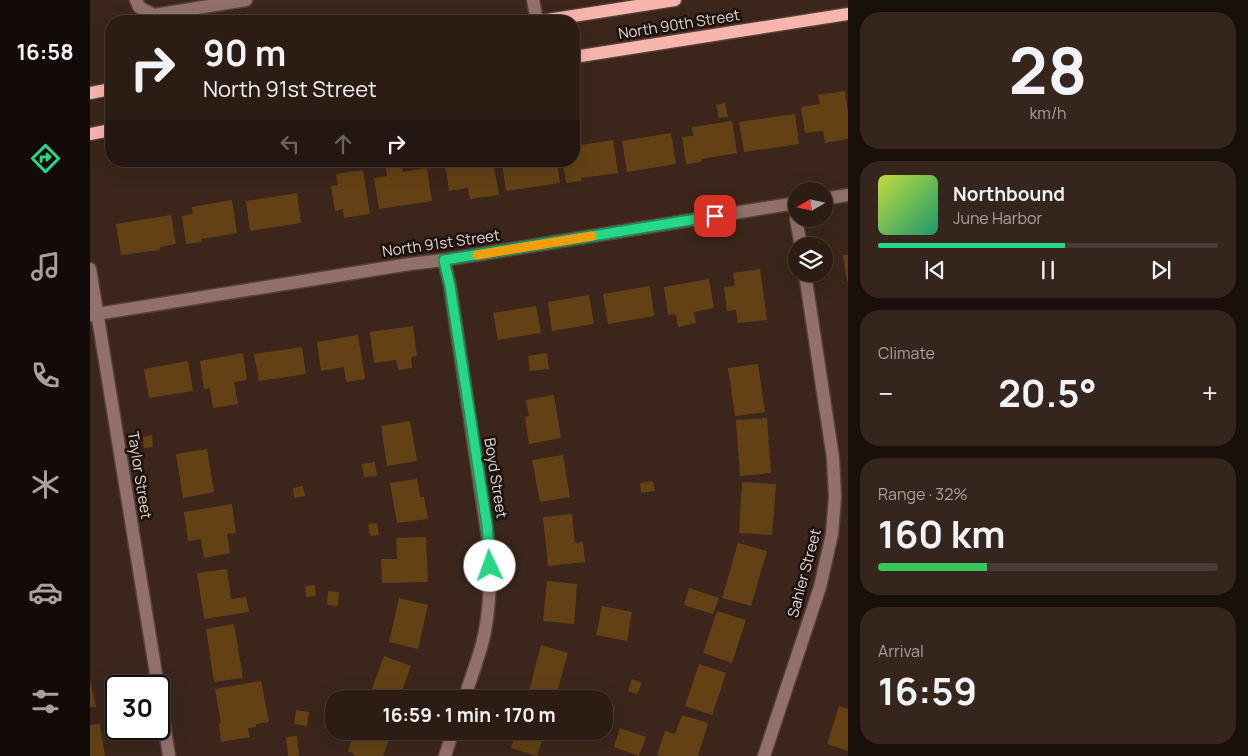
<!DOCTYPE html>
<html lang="en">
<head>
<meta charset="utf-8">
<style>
  :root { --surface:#2d1c14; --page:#35251d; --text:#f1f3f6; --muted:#a7a1a0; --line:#483a34; --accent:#26d886 }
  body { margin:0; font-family:Manrope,sans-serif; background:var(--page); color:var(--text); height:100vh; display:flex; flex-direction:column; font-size:19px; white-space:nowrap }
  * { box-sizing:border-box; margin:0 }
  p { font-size:16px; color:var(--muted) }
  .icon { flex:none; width:28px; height:28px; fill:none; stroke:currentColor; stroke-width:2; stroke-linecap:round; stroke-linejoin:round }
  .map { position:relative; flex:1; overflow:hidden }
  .details { display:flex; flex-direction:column; gap:12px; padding:12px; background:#190f0b; width:400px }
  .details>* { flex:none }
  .banner { position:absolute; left:15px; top:15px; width:475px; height:152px; border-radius:20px; box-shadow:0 5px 20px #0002,0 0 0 1px var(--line); background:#2d1c14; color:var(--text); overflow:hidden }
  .needle { width:32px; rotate:261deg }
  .buttons { position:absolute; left:698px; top:182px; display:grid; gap:10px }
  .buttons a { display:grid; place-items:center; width:45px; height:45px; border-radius:50%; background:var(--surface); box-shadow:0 5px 20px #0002,0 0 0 1px var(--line); font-size:25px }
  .speed { position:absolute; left:15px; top:675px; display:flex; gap:10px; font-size:25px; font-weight:700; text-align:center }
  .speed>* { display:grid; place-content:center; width:65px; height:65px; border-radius:50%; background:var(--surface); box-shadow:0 5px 20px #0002,0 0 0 1px var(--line); line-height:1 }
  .speed .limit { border:2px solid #111; border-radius:8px; background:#fff; color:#111 }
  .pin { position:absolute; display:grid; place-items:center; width:42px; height:42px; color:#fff; margin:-21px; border-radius:10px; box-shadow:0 2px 8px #0006 }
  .me { position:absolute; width:55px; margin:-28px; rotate:357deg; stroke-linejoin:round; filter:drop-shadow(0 0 4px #0008) }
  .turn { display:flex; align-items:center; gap:18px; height:105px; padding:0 15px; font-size:22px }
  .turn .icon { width:65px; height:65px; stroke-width:2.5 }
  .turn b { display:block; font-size:35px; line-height:42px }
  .lanes { display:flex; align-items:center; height:48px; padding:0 15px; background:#0003; justify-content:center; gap:25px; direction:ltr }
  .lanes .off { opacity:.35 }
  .big { font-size:38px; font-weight:700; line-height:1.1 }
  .details .widget { flex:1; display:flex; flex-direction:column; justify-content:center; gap:8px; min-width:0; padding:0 18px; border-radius:20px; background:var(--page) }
  .details .dial { align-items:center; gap:0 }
  .dial b { font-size:65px; line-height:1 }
  .song { display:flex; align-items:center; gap:15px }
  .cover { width:60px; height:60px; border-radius:8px; background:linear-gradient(135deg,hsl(70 70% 55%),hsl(160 70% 35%)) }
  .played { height:5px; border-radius:2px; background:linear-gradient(90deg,var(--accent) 55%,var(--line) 55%) }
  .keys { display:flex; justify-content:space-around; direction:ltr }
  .heat { display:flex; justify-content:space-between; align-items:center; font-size:28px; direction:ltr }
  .charge { height:8px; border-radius:4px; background:linear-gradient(90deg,#34c759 32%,var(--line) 0) }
  .trip { position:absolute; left:235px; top:690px; width:288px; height:50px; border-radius:20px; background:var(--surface); box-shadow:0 5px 20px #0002,0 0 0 1px var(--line); font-weight:700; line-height:50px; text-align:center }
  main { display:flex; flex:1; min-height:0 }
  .tab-bar { display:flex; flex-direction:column; width:90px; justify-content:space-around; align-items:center; background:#120b08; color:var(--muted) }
  .tab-bar .icon { width:35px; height:35px }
  .tab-bar .current { color:var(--accent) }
  .tab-bar b { font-size:22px; color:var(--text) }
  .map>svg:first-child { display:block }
  .building { fill:#634115 }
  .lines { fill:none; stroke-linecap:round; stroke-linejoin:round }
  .minor-casing { stroke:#574238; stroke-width:15 }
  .major-casing { stroke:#574238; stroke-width:15 }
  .minor { stroke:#92716d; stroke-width:12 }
  .major { stroke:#f8b5ad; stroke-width:12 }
  .route-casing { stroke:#198c57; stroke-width:12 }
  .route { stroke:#26d886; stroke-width:9 }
  .slow { stroke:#f59e0b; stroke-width:9 }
  .labels { text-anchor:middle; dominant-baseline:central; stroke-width:5; stroke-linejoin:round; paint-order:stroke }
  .street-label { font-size:15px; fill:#e4d5ce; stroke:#1c120d }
</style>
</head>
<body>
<main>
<nav class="tab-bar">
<b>16:58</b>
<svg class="icon current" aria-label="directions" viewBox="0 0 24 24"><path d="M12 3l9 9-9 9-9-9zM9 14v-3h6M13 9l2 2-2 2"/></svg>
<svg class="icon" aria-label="music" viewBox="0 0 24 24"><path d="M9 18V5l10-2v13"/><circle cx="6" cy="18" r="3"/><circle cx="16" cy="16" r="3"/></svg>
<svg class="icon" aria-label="phone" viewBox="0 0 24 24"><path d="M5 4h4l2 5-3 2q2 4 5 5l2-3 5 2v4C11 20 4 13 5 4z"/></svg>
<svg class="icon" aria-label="climate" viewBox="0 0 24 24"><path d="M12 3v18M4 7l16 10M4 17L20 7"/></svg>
<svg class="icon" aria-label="car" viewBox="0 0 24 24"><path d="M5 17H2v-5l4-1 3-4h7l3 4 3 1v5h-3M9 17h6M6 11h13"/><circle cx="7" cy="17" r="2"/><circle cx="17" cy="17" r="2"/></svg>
<svg class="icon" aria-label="filters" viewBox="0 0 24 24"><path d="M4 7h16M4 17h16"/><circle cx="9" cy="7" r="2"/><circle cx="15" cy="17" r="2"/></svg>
</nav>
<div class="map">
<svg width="758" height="756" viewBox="0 0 758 756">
  <rect width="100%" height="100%" fill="#3c261b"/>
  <path class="building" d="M755,91L758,113V139L735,143L733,131L715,133L711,107L730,104L728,95Z
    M635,103L638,117L629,118L626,105Z
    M705,114L709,144L654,152L649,122Z
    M642,121L647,153L611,159L612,162L596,164L592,137L603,136L602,127Z
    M581,133L586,164L537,172L532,141Z
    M523,140L528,173L491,178L492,181L476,183L473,161H484V146Z
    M311,161L313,172L337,168L342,201L289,209L284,178L297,176L295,163Z
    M373,161H403L409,195L380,199L378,188L359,191L355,164Z
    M421,161H467L470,183L416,191L412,163Z
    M273,170L280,214L254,218L253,209L245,211L241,186L248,185L246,174Z
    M207,193L211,223L160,231L156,201Z
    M142,200L147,233L111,239L112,242L96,244L92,216L103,214L102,207Z
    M81,215L86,244L70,247V250L31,255L26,224Z
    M753,255H758V281H757Z
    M670,269L677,320L648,323L646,310L637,311L634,287L645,286L643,273Z
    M619,279L624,308L604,312L606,323L588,327L586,314L578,315L574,287Z
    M560,286L564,316L518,324L513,294Z
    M499,295L504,324L462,331L458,302Z
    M446,306L451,333L408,340L403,313Z
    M323,326L327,356L321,357L322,368L308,370L306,360L284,363L280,332Z
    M268,335L275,379L256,382L254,367L231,371L227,342Z
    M212,347L216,374L169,381L164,354Z
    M153,353L157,380L144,382L148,404L123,408L120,388L114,389L110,361Z
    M457,353L459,369L440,371L438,356Z
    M98,361L103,391L59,398L54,369Z
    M668,364L675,412L645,416L638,368Z
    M464,395L471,438L439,444L435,417L439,416L436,400Z
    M677,418L681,473L650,476L646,420Z
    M320,421L327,461L297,466L291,426Z
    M62,435L63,447L54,448L53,437Z
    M117,449L124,492L93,498L86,454Z
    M473,455L480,497L450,502L442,460Z
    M285,462L287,476L274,477L272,464Z
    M327,479L330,497H334L338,519L307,523L300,483Z
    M563,481L565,491L551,493L550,483Z
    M652,482L686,484L682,535L649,533Z
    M213,486L215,496L204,498L203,488Z
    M142,504L146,533L137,534L140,553L114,558L111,539L98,541L94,512Z
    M482,514L485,543L493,542L495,562L458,566L453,517Z
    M287,523L289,535L280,536L278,524Z
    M336,537L338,582L292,583L291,559H307L306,538Z
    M648,543L677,551L661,606L632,598Z
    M137,569L141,599L156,597L159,612L114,619L107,573Z
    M457,581L487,584L484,624L453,621Z
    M225,585L226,596L216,597L215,586Z
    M599,588L629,598L623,614L594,605Z
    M238,591L249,592L248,606L237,605Z
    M309,598L338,605L328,649L299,642Z
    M512,606L542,612L537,641L506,635Z
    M627,611L656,620L642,663L613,653Z
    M144,624L153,678L124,682L116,629Z
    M451,645L478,653L465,699L439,691Z
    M294,656L321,666L309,699H278Z
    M609,664L636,673L622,715L595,706Z
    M0,679L6,707H0Z
    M542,679L552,683L547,694L538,691Z
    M171,681L179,722L166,724V727L158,728L160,737L131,742L129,724L131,723L125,689Z
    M514,703L525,706L520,723L514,722Z
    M749,706L758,709V751L737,744Z
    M206,710L219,712L217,726L204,724Z
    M592,715L618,723L608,756H572L567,755L575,731L585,734Z
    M10,724L15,756H0V725Z
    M530,728L556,737L549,756L524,747Z
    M264,731H302L293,756H263L264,754L258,751Z
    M426,731H455L447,756L421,748Z
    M207,736L209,756H198L196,737Z"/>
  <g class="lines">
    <g class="minor-casing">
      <path id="minor" d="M46,0L49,7L64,15L156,0
        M443,0L447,21
        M734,199L758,195
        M706,219L711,246
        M354,260L360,286L400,552C400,583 400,614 392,644C387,662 380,681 374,699
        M0,269L68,686
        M0,315L320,264L354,260L706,203
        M69,691L79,756
        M355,756L363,731
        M674,756L730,587L742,534L745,497L743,458L715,274"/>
    </g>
    <g class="major-casing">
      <path id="major" d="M451,21L585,0
        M484,57L758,14
        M0,93L21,89
        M0,134L21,130"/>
    </g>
    <use href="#minor" class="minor"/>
    <use href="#major" class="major"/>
  </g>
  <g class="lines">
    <g class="route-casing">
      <path id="route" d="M400,566L397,525L360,286L354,260L625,216"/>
    </g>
    <use href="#route" class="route"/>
    <path class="slow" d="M387,255L502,236"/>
  </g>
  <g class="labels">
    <g class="street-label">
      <text transform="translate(589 24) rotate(-9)">North 90th Street</text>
      <text transform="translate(351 243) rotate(-8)">North 91st Street</text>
      <text transform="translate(50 475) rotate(81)">Taylor Street</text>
      <text transform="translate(406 478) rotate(81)">Boyd Street</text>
      <text transform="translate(714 573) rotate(-75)">Sahler Street</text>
    </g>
  </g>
</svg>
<div class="buttons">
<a><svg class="needle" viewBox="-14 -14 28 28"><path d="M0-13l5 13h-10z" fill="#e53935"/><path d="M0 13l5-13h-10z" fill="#a7a1a0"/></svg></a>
<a><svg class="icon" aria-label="layers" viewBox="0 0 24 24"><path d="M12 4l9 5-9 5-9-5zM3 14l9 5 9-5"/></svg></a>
</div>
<div class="speed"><div class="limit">30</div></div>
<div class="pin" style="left:625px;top:216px;background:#d93025"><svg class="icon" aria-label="arrive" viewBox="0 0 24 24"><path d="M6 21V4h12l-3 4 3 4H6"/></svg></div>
<svg class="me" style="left:400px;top:566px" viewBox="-20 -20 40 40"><circle r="19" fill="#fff"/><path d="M0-13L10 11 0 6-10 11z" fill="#26d886"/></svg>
<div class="trip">16:59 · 1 min · 170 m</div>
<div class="banner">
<div class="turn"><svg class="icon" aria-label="right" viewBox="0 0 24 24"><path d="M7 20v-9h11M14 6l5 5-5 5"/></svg><div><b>90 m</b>North 91st Street</div></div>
<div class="lanes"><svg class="icon off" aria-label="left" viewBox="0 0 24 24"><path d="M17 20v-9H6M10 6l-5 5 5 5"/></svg><svg class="icon off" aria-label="ahead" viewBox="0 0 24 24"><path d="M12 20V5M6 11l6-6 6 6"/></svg><svg class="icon" aria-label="right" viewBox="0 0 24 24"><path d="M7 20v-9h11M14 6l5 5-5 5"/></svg></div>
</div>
</div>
<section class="details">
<div class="widget dial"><b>28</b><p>km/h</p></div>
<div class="widget">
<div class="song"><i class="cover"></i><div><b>Northbound</b><p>June Harbor</p></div></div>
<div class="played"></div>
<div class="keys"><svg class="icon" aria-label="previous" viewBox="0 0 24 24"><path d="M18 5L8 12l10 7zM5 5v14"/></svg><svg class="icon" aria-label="pause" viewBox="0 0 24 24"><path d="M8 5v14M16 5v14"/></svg><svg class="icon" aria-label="next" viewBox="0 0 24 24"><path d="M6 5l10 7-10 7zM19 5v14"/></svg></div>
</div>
<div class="widget"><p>Climate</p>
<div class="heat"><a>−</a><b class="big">20.5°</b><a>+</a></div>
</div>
<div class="widget"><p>Range · 32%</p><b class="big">160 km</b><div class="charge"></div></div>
<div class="widget"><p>Arrival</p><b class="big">16:59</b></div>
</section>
</main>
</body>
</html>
